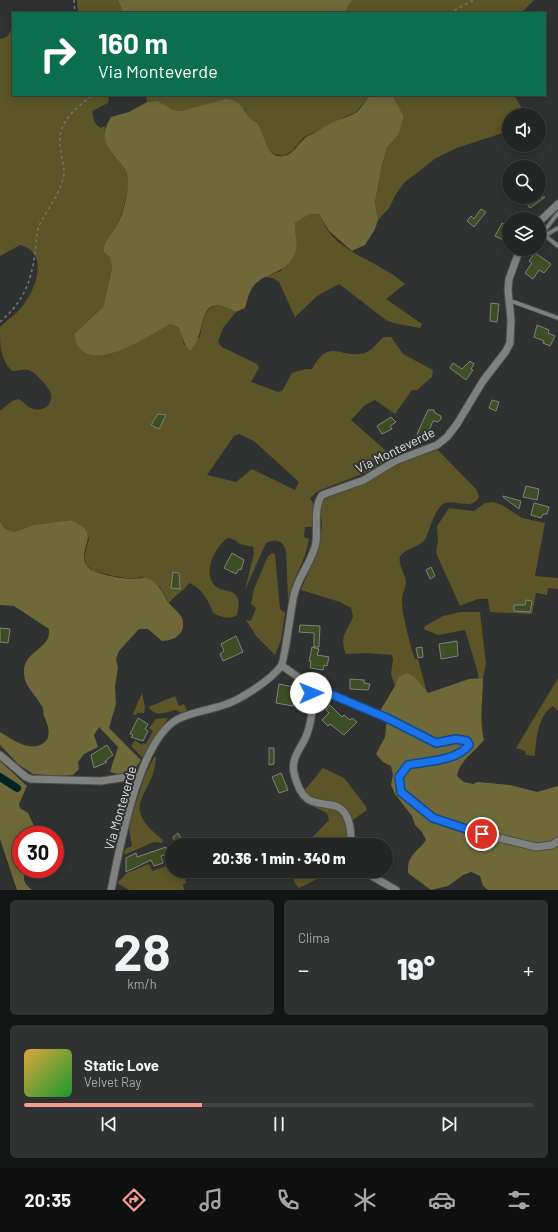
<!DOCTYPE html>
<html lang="it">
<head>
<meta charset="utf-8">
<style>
  :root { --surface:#232624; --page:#2f3231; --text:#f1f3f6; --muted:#a3a5a6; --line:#404341; --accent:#f59c92 }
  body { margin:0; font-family:Barlow,sans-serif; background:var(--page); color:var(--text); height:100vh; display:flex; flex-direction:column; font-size:15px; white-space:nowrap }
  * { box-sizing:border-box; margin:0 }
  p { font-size:13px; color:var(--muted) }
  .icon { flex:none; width:22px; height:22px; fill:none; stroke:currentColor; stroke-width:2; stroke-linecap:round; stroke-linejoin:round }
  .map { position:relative; height:890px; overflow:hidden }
  .drawer { display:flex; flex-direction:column; gap:10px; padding:10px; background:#131514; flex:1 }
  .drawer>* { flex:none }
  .banner { position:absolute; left:12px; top:12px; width:534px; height:84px; border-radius:0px; box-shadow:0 2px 10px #0003,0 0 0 1px var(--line); background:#0b6e4f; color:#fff; overflow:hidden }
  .fabs { position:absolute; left:502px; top:108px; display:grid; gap:8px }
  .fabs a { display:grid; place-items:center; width:44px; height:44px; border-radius:50%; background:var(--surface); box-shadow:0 2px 10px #0003,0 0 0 1px var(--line); font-size:20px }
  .speed { position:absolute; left:12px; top:826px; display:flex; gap:8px; font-size:20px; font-weight:700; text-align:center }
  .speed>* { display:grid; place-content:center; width:52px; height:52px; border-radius:50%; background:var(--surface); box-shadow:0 2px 10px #0003,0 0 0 1px var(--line); line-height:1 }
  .speed .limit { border:6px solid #d22; background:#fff; color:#111 }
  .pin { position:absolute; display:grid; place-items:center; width:34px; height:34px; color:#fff; margin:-17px; border:2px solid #fff; border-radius:50%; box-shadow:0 1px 4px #0007 }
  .me { position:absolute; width:44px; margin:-22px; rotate:89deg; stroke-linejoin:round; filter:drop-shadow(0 0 3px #0008) }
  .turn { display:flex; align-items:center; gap:14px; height:84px; padding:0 20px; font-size:18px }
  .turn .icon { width:52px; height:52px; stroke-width:2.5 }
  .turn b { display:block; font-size:28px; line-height:34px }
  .big { font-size:30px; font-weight:800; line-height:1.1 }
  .drawer .card { flex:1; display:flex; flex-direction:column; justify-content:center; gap:6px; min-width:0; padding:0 14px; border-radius:6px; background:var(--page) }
  .drawer .dial { align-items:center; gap:0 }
  .dial b { font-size:52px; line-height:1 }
  .song { display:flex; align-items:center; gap:12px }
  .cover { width:48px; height:48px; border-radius:6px; background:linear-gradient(135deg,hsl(40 70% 55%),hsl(130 70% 35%)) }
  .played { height:4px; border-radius:2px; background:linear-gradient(90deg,var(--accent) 35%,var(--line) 35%) }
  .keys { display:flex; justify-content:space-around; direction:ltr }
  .heat { display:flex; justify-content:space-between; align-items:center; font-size:22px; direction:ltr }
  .drawer .tiles { flex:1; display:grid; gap:10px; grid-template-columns:1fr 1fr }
  .card:last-child { grid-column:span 2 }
  .trip { position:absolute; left:165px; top:838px; width:228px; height:40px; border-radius:20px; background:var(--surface); box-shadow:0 2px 10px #0003,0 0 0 1px var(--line); font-weight:800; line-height:40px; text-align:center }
  .tab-bar { display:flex; height:64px; justify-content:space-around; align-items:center; background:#0e0f0e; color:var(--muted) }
  .tab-bar .icon { width:28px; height:28px }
  .tab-bar .selected { color:var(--accent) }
  .tab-bar b { font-size:18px; color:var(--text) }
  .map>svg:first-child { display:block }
  .green { fill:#5b5527; fill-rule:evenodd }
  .forest { fill:#6f6838 }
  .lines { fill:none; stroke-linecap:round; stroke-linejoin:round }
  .canal { stroke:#002426; stroke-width:8 }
  .building { fill:#3d4e24; stroke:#7f807e }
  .service-casing { stroke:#4b4e4c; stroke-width:5.5 }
  .minor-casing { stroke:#4b4e4c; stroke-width:9 }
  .path { stroke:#747675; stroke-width:1.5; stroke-dasharray:3 3; stroke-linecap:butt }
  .service { stroke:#7f817f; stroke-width:3.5 }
  .minor { stroke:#7f817f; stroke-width:7 }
  .route-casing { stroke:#114b97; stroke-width:10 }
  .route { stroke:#1a73e8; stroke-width:7 }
  .labels { text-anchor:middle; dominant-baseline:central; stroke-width:4; stroke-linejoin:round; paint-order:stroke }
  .street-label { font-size:13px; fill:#dfe1e0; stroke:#2f3230 }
</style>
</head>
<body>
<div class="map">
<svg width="558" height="890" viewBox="0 0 558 890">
  <rect width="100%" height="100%" fill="#2f3230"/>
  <path class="green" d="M77,0H118L123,13H78Z
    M354,0H534L521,13H345L348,6Z
    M12,25L13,95H108L109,99L108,103L92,111C93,118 94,125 101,128L105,126C102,155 124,158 128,177C130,188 122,215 117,225C112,236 105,238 103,251L110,258L112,268L103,307L74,334L162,328L170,324L178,327L182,335L184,345L200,337C204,311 209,297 236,312L223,328L218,342L222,347L257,364L259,368L251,382L278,392L282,391L292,373L306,369H312C330,336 341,360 365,353C373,350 377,342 384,337H391L403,354L433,370L432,377L417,390H412L395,414L375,400L365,405L351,420L393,457L370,471L318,491L310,498L313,503L312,527H305L304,537L309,539C306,560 293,578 288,599L286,551C283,540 276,538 266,543L245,590L254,553L253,547L240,544L235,540L228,538C215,546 202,573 215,586C221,592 234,589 237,597C240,602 238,610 237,615C230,620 220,617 213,613C209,601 201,587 189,583C183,592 175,595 169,603L159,586L142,577L132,579L114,576L94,571L87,566L84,557L89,539L86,530L80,524L71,520L33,525L14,532L5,529L0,521V411L12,401L19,399C24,402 28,408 34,409C44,412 53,404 51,394C50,388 34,371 28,370C23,369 17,371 12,371C0,359 0,344 0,327C6,320 15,316 21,308C35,291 51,253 20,245L0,256V39C8,38 11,32 12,25ZM239,434L254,441L299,482L295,490L252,469L236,482L207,475L234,436Z
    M146,95H370L356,112L329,124L322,129L304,137L292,151L284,156L274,154L267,148L261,130L256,122L248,118L245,109L225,99C213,103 185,114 173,110C162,106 161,101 147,102Z
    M392,95H514L526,115H509V131L457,148L436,158L404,183L396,194L389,208L378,220L375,202L382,165L387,148L399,134L404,116Z
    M310,214H319C322,219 325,226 328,231C346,255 383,264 405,284L386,299L422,324L420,328L393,323L386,320L339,284L317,296L295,317L279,282L273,278L263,277L281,271L296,241L294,232L295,223Z
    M434,449H437L476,489L479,497C472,511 455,499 445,503C435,508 430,528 426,538C421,547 408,547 401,555C396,562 406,574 406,582C406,588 402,593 402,599C401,610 411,649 415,659H418L427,693L415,677H398L395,686L391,674L393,660L392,655L367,653L346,654C339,637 346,633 353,617L351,608L340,602L301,590L317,552L322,526L320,507L325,499L365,483L393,466Z
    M493,502L502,505L522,518L545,523L535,576L558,578V589L548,588L547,595L536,593L532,614L490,612L488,599H478L460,606L436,553L438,540L437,526L449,508L474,511L485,503Z
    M272,553L275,554L280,609L285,613L281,640L275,655L256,636L246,620L251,621L256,608L251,604L254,589L268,556Z
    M461,612H480L486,664L483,678H478V673L465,630L438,635L424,629L425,626L443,616Z
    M558,678V711L553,706C538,715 536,740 535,756L526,755L525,751L516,748Z
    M142,693L145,707L144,713H138L135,715L133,714Z
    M175,696L179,706L184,704L187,711L181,713L176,710C166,712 155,718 149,707L151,706Z
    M168,718L143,758L131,746L135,740L142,745L143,743L146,744L153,731L149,728L156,719Z
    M154,757H156C154,798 116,803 163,840L162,843L154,842L124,855L125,849L132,846L129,828L130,822L145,775Z
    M323,768L344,778L365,805L367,810L351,821L346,808C332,800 315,801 303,792Z
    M308,804C341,807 346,811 349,845H305L329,820L327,813Z
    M149,864L152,871L172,864V871H184L186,883L183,884L184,890H129L117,883L127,873Z
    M291,871H333L299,888L295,883Z"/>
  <path class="forest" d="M118,0H354L348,6L345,13H123Z
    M370,95H392L404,116L399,134L387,148L382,165L375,202L378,220L375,229L365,245L352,251L329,231L319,214H310L295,223C294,232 298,242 296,251C287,277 262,270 251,290C248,295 247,302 245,308L236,312C194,289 209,333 190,351C183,344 183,336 178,327L170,324C148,336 81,382 74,334L103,307L112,268L110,258L103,251C105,238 112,235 117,225C124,212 128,194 128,180C128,158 90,150 111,117L129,112L147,102L157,101L173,110L182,111L225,99C238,100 242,105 248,116C250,120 254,120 257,123C266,133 264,159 284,156C295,154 300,139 310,135C318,132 324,126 331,123C339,119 349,117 357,112C362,107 365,101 370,95Z
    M71,520C105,533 75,549 87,566C92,574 121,578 130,579C138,579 144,576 151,580C159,584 163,594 168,602C172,607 179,612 182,618C187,633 175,641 162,641L148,629H139L119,651L116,659L118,668L115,686L116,704L109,728L141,760L133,772L118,774L110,772L118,747L99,727L94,735L98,747L84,754L78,762L79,769L73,775L60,776L33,774L18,764L0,745V732C12,739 28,752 42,744C53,738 48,725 44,716C43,713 44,708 41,705C35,694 24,686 24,673C23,654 42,651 48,638C49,636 49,631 49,629L14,606L0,605V521L5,529L14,532L33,525Z
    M407,673L415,677L428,693L469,679L483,678C483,700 479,719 484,740C475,752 459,761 457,776L464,782L473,784L478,782L510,785L537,792L558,786V890H488L483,886L480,876L471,872L463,875L448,886L431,890L408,873C407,854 417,853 426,840L422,832L415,825L412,816L395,794L391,785L393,775L391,766L383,762L376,754L385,737L387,718L380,711L395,686L398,677Z
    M0,761L27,786L19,804L20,808L28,813L36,830L34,835H21L18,839L21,849V869H26C22,880 24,883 32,890H17L0,839Z"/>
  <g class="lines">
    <path class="canal" d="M0,777L17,788"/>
  </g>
  <path class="building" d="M527,197H545L530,208L524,199Z
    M481,209L486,212L474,227L467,221L471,216L474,219Z
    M502,223L509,227V232L505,241L495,236Z
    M535,253L551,264L544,273L539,270L533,279L525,273L532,263L529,261Z
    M491,303L499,304L497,322L490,321Z
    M537,325L549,330L548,333L555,336L550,346L543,343L544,341L534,337Z
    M470,361L474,364L471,369L473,370L466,380L450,368L453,363L462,369Z
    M492,400L499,402L496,411L489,408Z
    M428,410H434L435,413L441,416V419L438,422L433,421L426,438L417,434Z
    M158,414L166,415L159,429L151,425Z
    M391,417L396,422L390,426L392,429L382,434L377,426Z
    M526,486L539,489L537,500L523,497Z
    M503,496L521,501L519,509L503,497Z
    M534,503L549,507L547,514H543L541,518L531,515Z
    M232,553L244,560L241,570L239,569L236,574L224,568Z
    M431,567L435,576L430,579L426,570Z
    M173,572L179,573L180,589L171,588Z
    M526,600L532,601L530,612L514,611V605H525Z
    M300,625L320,626L319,647H314V633L299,632Z
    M0,628L10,629L8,643L0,642Z
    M236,636L243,652L223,661L220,654L224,651L221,644Z
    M457,641L458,656L441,659L439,644Z
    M312,647L319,649L317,655L329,657L327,666L324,665L323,670L310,668L311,661H309Z
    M422,647L423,657L418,658L416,648Z
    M350,679L364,680V683L370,684L368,690L350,689Z
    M279,684L298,688L293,706L276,703Z
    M330,705L342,717L344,715L350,720L352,718L357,722L344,735L330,724L328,726L322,720L329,713L326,710Z
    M138,718L148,724L145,729L148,731L143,741L131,737L133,735L130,734Z
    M107,745L113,755L105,761L107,762L94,768L91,755Z
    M269,748H274V764L269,765Z
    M281,773L288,790L279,793L272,777Z
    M178,833L185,845H176L173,837Z
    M166,847L167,854L161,856L163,863L154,866L151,860L126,872V858L136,853L137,857Z"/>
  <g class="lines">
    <g class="service-casing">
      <path id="service" d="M558,213L545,230L548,238L558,246
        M546,235L558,228
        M510,303L514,302L558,318"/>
    </g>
    <g class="minor-casing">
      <path id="minor" d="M539,222L558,204
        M282,666C288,670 308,683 311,689C316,700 310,728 305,739C299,750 291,760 294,773C305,821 332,792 346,815C351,824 351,835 351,845
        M311,689L316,688L387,718L436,743L456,739L467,741L469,745C457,761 427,761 408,765L399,777L401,791L433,818L470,831L536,847L552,845L558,841
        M0,755L26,777L31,779L101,781L140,775
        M363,871L396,890
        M111,890C120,848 138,740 178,719C192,712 209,710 224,705C240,700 271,680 281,666C285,661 291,606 294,595C298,576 313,561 316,542C318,528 313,508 322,495L364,480L395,461L437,445L447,437L457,424L483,381L506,351L510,343L511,320L508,290L509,279L520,249"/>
    </g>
    <path class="path" d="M74,0L75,13
      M449,13L474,0
      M0,322C23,302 31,283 35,253C36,245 36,234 39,226C47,209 62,192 64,173C64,165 61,154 60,146C57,122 76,108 93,95"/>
    <use href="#service" class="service"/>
    <use href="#minor" class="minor"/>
  </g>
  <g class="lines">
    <g class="route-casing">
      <path id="route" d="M311,693V689L316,688L387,718L436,743L456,739L467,741L469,745C457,761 427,761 408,765L399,777L401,792L433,818L482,834"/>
    </g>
    <use href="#route" class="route"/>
  </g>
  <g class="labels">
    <g class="street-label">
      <text transform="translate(395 450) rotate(-26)">Via Monteverde</text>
      <text transform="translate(120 808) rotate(-74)">Via Monteverde</text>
    </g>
  </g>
</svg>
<div class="fabs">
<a><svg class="icon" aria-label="sound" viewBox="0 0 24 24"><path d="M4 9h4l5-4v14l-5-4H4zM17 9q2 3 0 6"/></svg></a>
<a><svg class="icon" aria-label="search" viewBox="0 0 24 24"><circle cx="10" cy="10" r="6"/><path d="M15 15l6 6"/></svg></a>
<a><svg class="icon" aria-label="layers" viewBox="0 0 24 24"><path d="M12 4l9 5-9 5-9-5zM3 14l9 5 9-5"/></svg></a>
</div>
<div class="speed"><div class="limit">30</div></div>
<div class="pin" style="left:482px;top:834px;background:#d93025"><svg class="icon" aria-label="arrive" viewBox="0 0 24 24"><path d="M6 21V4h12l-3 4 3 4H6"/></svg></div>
<svg class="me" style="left:311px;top:693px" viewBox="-20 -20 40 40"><circle r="19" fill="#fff"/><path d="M0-13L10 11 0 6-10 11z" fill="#1a73e8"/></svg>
<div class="trip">20:36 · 1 min · 340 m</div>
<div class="banner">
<div class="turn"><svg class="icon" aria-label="right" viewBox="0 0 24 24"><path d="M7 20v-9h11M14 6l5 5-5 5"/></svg><div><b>160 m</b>Via Monteverde</div></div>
</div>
</div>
<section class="drawer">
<div class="tiles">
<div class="card dial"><b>28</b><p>km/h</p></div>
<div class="card"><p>Clima</p>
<div class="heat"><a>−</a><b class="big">19°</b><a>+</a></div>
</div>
<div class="card">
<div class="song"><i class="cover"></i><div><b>Static Love</b><p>Velvet Ray</p></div></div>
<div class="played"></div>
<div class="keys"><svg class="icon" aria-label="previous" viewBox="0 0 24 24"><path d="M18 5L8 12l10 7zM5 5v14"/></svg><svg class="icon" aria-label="pause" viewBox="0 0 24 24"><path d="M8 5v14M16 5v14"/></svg><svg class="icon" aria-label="next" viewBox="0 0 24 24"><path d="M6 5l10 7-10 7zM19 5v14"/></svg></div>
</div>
</div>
</section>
<nav class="tab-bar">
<b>20:35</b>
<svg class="icon selected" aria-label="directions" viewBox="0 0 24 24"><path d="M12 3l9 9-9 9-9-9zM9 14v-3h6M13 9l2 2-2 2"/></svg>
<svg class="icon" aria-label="music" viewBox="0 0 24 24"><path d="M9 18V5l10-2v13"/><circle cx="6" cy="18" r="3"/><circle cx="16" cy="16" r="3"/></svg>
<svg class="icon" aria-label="phone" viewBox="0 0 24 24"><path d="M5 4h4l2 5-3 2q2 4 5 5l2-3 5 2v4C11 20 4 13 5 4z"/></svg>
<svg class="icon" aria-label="climate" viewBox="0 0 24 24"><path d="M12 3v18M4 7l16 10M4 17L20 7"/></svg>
<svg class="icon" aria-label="car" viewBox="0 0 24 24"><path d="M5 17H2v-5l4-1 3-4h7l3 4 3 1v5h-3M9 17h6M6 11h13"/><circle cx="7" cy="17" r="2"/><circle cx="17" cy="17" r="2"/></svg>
<svg class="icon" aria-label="filters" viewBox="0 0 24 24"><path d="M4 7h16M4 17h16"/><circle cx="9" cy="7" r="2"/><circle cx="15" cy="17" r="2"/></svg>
</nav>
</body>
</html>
